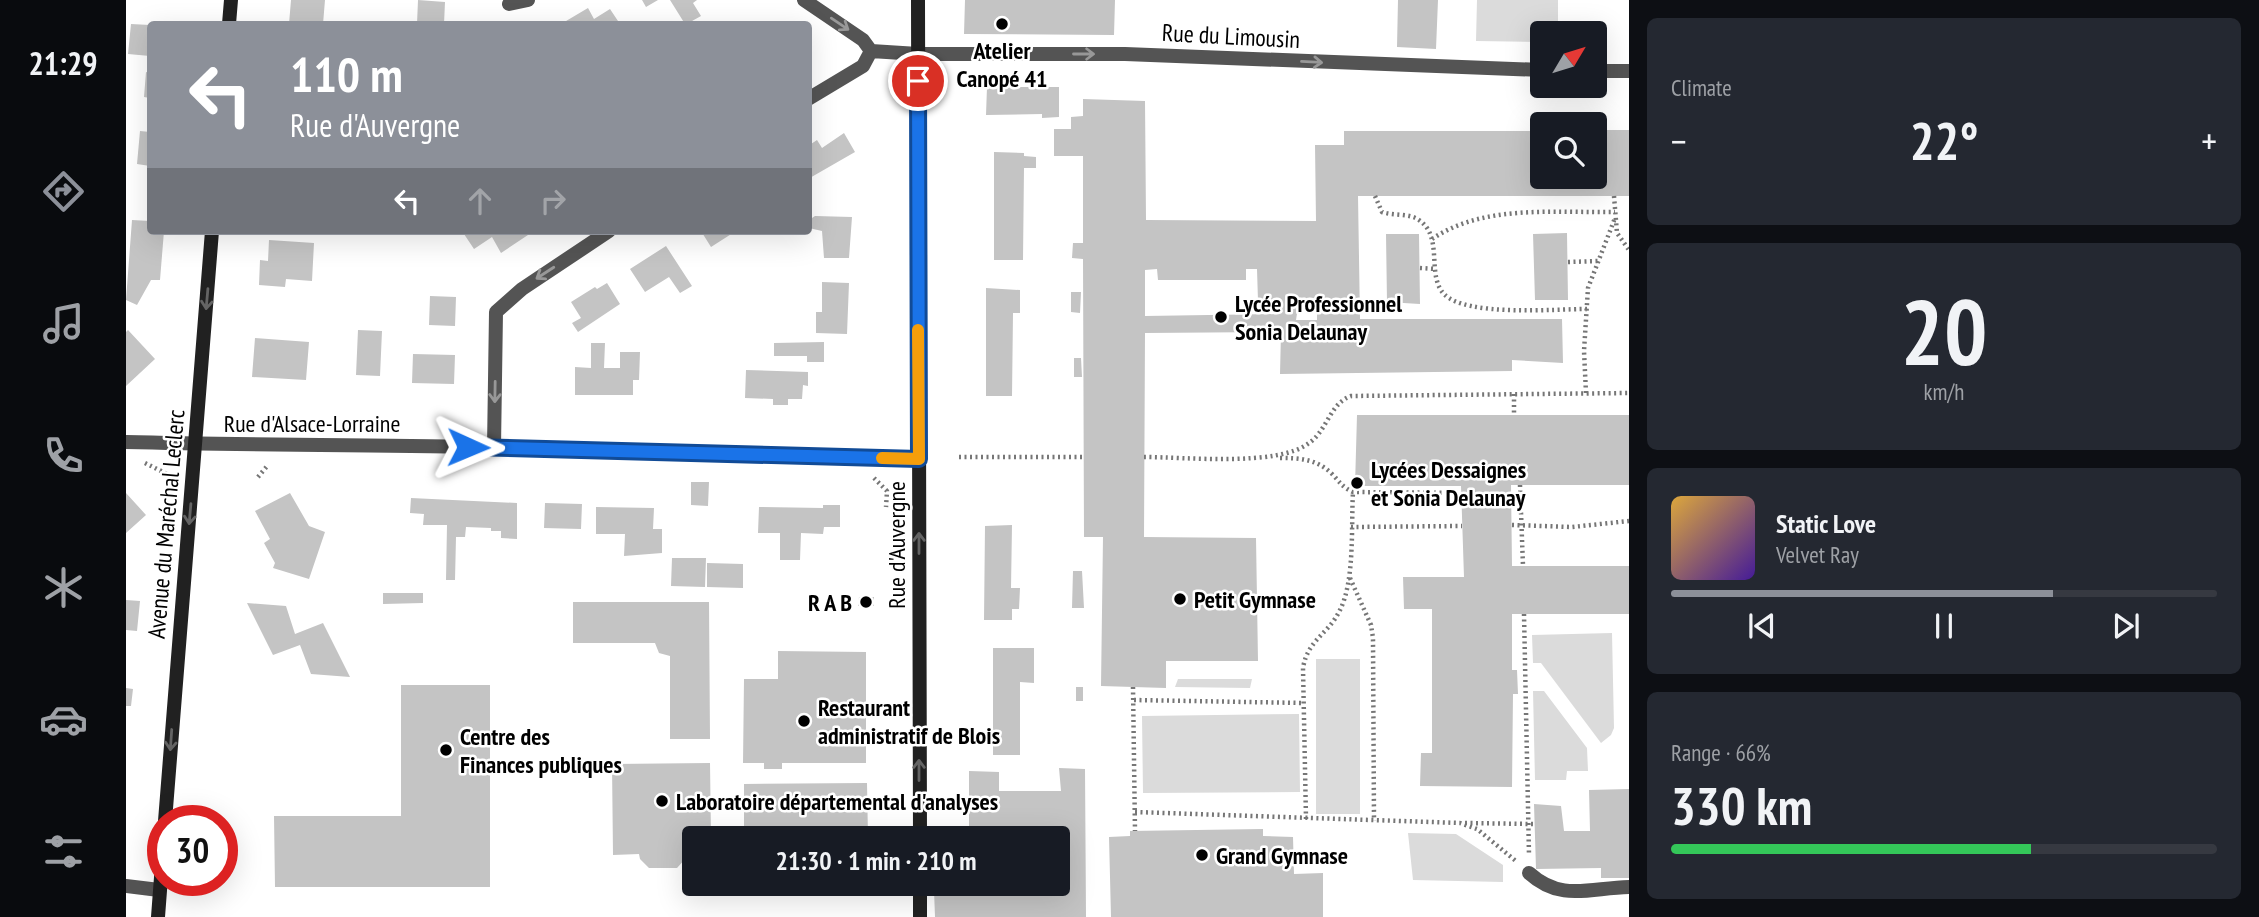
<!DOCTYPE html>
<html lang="en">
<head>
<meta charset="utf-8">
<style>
  :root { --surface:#171b24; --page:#242831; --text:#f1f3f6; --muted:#9ea1a6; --line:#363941; --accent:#8c9099 }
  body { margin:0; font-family:"PT Sans Narrow",sans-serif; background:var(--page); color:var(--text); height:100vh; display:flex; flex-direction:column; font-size:26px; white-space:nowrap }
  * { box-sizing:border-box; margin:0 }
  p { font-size:23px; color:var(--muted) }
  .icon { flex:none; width:38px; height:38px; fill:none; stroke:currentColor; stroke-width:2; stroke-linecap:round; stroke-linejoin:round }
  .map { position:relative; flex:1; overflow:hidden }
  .panel { display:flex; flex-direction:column; gap:18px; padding:18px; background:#0d0f14; width:630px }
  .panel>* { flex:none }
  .banner { position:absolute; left:21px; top:21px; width:665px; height:214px; border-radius:7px; box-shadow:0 7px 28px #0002; background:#8c9099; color:#fff; overflow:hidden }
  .needle { width:46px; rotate:52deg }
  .controls { position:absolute; left:1404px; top:21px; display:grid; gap:14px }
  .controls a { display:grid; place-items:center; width:77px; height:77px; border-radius:7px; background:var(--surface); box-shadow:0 7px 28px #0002; font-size:35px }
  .speed { position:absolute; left:21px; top:805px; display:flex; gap:14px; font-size:35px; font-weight:700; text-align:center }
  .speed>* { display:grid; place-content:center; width:91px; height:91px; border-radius:50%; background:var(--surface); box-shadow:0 7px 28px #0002; line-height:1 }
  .speed .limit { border:10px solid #d22; background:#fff; color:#111 }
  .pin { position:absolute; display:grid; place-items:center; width:60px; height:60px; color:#fff; margin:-30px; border:4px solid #fff; border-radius:50%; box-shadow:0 2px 7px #0007 }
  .me { position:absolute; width:77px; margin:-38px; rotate:91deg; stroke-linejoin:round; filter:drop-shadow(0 0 5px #0008) }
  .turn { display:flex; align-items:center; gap:24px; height:147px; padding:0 28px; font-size:32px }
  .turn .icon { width:91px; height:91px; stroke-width:2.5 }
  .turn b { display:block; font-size:49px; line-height:60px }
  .lanes { display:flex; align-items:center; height:66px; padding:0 28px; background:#0003; justify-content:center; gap:35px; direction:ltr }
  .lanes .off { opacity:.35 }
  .big { font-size:52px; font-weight:600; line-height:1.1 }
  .panel .tile { flex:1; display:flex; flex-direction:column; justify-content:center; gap:10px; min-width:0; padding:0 24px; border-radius:10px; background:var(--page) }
  .panel .dial { align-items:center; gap:0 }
  .dial b { font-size:91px; line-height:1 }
  .song { display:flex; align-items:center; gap:21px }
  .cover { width:84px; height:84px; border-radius:10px; background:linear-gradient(135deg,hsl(40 70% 55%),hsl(260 70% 35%)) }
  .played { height:7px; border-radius:4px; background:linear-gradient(90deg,var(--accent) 70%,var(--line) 70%) }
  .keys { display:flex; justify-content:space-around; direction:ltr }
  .heat { display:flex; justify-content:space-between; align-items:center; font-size:38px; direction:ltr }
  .charge { height:10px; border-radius:5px; background:linear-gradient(90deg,#34c759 66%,var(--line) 0) }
  .trip { position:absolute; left:556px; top:826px; width:388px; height:70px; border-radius:7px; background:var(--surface); box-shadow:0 7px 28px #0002; font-weight:600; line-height:70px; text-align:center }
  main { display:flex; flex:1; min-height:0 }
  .menu { display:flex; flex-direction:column; width:126px; justify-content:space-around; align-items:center; background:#090b0e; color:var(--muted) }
  .menu .icon { width:49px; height:49px }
  .menu .on { color:var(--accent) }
  .menu b { font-size:32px; color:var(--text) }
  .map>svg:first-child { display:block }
  .green { fill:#dbdbdb }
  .building { fill:#c4c4c4; fill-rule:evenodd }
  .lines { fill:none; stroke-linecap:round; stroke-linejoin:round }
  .path { stroke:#767676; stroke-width:4.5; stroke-dasharray:2 3.5; stroke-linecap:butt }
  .service { stroke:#545454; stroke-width:14 }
  .minor { stroke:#545454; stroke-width:14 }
  .secondary { stroke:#212121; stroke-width:14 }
  .oneway { stroke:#989898 }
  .oneway2 { stroke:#646464 }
  .route-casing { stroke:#114b97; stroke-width:18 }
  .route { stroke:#1a73e8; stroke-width:12 }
  .slow { stroke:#f59e0b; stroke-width:12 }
  .poi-dot { fill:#000; stroke:#fff; stroke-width:2.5 }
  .labels { text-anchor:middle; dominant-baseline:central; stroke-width:5; stroke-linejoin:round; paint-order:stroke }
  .street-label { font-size:24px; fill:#000; stroke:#fff }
  .poi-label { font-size:24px; font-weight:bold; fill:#000; stroke:#fff; text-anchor:start }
</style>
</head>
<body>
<main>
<nav class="menu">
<b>21:29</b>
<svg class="icon on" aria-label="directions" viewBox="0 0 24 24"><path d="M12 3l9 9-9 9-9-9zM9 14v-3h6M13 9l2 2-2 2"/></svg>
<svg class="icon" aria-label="music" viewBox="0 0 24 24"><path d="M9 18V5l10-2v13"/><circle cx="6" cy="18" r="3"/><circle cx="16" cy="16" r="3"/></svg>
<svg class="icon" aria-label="phone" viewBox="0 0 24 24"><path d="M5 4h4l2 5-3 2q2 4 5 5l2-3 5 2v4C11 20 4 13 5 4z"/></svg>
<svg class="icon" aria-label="climate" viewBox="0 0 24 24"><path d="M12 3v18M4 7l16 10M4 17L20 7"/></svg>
<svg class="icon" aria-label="car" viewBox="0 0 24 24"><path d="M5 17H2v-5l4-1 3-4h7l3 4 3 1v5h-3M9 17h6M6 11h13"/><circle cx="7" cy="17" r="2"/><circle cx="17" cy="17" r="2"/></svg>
<svg class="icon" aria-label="filters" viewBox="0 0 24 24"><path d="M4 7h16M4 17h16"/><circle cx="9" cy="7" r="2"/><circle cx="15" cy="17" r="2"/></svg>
</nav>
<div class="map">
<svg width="1503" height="917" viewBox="0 0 1503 917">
  <rect width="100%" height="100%" fill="#fff"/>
  <path class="green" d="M1351,0H1432V33H1416V42L1350,41Z
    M1486,633L1488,728L1485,735L1475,743L1415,663H1407L1406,635Z
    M1190,659H1234V814H1190Z
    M1052,679H1126L1124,688L1049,687Z
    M1407,691H1418L1461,748L1462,771H1441L1440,780H1409Z
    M1173,714L1174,792L1017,793L1016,716Z
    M1282,833L1330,834L1377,865V882L1287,880Z"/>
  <path class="building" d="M165,0H199L197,24H163Z
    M292,0L319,2L318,24H291Z
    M516,0H532L520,7Z
    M544,0H571L567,3L575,16L566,21L568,24H559Z
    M839,0H989L988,35L838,34Z
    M1272,0H1312L1310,49L1271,47Z
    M462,8L468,19L484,9L494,24H435Z
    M5,24L24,25V56L2,54Z
    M20,72L24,73V98L18,97Z
    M861,87H933V117L916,118V114L860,115Z
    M957,99L1019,101L1020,220L1190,221L1189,145H1218V131H1416V177H1468V130H1503V196H1232L1234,319H1436L1437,363L1386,360V371L1154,374L1155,332L1019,333L1018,537L1130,538L1132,661H1040V688L975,686L977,537H958L957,259L946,258L947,243H957V156H928V129H945V117L957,116ZM1031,269L1032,280H1120V269H1131L1132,301H1152L1153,314L1019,316V270ZM1173,301H1191V320H1170Z
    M14,131L24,132V166L11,164Z
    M718,133L729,152L682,179V146L691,140L696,148Z
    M868,152L898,153V156L910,157V168H898L897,260H868Z
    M689,216L726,217L723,258H698L696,231L683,228V220Z
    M6,220L24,221V231H38L34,280H25L11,305L0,300Z
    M336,231H408L375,253L366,237L348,249Z
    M575,231H610L585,247Z
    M1441,233L1442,300H1409L1407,234Z
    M1260,234H1293L1294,304L1261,302Z
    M143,240L188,243L186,281L160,279L159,287L133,285L134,260L142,261Z
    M540,246L566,286L554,293L543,277L519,292L504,269Z
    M696,282L723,283L721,334L690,333V312H696Z
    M481,283L494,304L452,332L446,323L455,318L445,302L469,287L471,289Z
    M860,288L894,290V313H887L886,396H860Z
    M945,292H955L954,313L945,312Z
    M304,296L330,297L329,326L303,325Z
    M2,330L29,359L0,386V332Z
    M232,330L256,331L254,376L230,375Z
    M129,338L183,342L180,380L126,377Z
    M698,342V362H681V356H648V343Z
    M465,343H479L478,368H494V352H514L513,380H507V395H449V367L465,368Z
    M287,354L329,355L328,384L286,383Z
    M948,358H955L956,377H948Z
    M620,370L682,372V386L677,385L676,399H662V405H647V399L619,398Z
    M1231,415H1503V485H1385L1386,566H1503V614H1386V670H1391L1392,694H1387L1386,787L1294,786L1295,753H1306V609H1278L1277,577H1338L1335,486H1229Z
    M565,482H583L582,506L565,505Z
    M0,493L20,515L0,533Z
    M164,493L183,526L199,532L183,579L147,568L149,563L138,543L144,539L129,511Z
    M285,498L391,503V539L375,538V531H365V528L340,527L339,537H330L329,580H320L321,525H297L298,514L284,513Z
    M419,503L456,504L455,529L418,528Z
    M697,505H714V527H698L697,534L675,533L674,560H654V533H632L633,507L697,508Z
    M470,507L528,508L527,529H536V553L498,556L499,534H470Z
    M886,525L885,588H894L893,609H886V620H858L859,526Z
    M546,558H580L579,587L545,586Z
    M581,563L617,564V588L581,587Z
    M947,571H956L958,608H946Z
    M257,593H297V603L257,604Z
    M733,597H748V606H732Z
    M0,600L14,601L11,631L0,630Z
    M447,602H583L584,739H544V656L533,653L529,643H447Z
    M121,603L160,606L169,634L197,623L224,677L185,674L174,645L147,655Z
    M867,648H908V683L894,682V755H867Z
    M652,651L740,652V763H656V769H638V763H617L618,679H652Z
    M275,685H364V887H149L148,816H275Z
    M950,687H957V701H950Z
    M0,688L7,689L5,706H0Z
    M584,763L585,838H569V853H561L560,858L551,868H523L514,859L513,854L487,855L486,764Z
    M933,768L959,769L960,917H809L808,890L842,889V884H933V838H843V771L873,772V791H935Z
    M741,783L742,838H618V784Z
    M1503,789V878H1475V868L1410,869L1408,804L1435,806L1438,831H1464L1463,790Z
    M1137,829V836L1167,837L1168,874L1197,873V917H985L983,837L1004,836V831Z"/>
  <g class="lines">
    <path class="path" d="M1249,196L1256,212C1268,216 1283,213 1293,220C1318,237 1300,275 1318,294C1340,317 1429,309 1461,309
      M1488,196L1491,233L1503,250
      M1306,239C1357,204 1430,213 1489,212
      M1442,262L1472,261
      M1294,268L1310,269
      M1460,393L1458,351L1462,288L1489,218
      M1388,394V415
      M833,457H958
      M1018,457C1060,457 1152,467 1183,443C1201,431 1204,403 1225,396L1503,393
      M1154,458C1174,458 1191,459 1206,474C1213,481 1217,488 1227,492L1335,493
      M19,463L43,475
      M132,477L142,465
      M748,478L761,491L760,507
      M1394,485L1397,566
      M1386,525L1446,527L1503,521
      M1225,527L1336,526
      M1224,578L1245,625L1247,638L1248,821
      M1398,614L1403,855
      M1007,687L1009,831
      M1008,700L1178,703
      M1009,812L1334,823L1351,829L1391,862
      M1180,819L1177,668C1182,639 1202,635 1214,610C1229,580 1225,526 1227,492
      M1339,823L1408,824"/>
    <path class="service" d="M1403,873C1435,902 1463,888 1503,887"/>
    <path class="minor" d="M678,0L737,40L745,51
      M383,4L402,0
      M745,51L792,54H999L1416,70
      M1468,71H1503
      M682,99L737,66L745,51
      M0,442C121,445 243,445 365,447C507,450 650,455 793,459
      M368,447L370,312L396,289L483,231
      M0,886L33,890"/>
    <path class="secondary" d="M792,0L794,838
      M103,24L105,0
      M39,821L86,231
      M794,884V917
      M32,917L37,851"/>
  </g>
  <defs><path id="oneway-shaft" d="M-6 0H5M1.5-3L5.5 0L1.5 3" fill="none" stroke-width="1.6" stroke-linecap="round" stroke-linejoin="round" transform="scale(1.75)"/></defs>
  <g class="oneway">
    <use href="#oneway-shaft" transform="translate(714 24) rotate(34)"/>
    <use href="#oneway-shaft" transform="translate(958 54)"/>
    <use href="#oneway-shaft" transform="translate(1186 62) rotate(3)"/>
    <use href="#oneway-shaft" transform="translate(419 273) rotate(147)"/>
    <use href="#oneway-shaft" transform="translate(369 392) rotate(91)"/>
  </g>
  <g class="oneway2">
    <use href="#oneway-shaft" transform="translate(81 299) rotate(95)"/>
    <use href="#oneway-shaft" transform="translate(64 514) rotate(95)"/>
    <use href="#oneway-shaft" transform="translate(793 543) rotate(-90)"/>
    <use href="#oneway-shaft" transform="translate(45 740) rotate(94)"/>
    <use href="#oneway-shaft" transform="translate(793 770) rotate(-90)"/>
  </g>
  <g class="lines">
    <g class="route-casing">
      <path id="route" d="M342,447L793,459L792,81"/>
    </g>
    <use href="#route" class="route"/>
    <path class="slow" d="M756,458L793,459L792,330"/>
  </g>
  <g class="poi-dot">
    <circle cx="876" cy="24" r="7"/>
    <circle cx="1095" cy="317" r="7"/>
    <circle cx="1231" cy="483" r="7"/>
    <circle cx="1054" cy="599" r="7"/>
    <circle cx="740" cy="602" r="7"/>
    <circle cx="678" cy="721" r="7"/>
    <circle cx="320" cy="750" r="7"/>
    <circle cx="536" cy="801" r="7"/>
    <circle cx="1076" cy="855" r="7"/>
  </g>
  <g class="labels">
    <g class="street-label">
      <text transform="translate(1105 36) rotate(3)">Rue du Limousin</text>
      <text x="186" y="423">Rue d'Alsace-Lorraine</text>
      <text transform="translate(40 524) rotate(-85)">Avenue du Maréchal Leclerc</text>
      <text transform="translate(770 545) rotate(-90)">Rue d'Auvergne</text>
    </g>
    <g class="poi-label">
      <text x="876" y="50" text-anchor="middle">Atelier<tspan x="876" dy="28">Canopé 41</tspan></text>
      <text x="1109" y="303">Lycée Professionnel<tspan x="1109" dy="28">Sonia Delaunay</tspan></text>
      <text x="1245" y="469">Lycées Dessaignes<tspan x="1245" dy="28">et Sonia Delaunay</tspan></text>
      <text x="1068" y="599">Petit Gymnase</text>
      <text x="726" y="602" text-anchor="end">R A B</text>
      <text x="692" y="707">Restaurant<tspan x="692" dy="28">administratif de Blois</tspan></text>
      <text x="334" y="736">Centre des<tspan x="334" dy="28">Finances publiques</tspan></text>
      <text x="550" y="801">Laboratoire départemental d'analyses</text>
      <text x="1090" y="855">Grand Gymnase</text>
    </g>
  </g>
</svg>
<div class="controls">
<a><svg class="needle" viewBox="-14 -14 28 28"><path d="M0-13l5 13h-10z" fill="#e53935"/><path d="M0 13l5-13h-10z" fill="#9ea1a6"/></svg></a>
<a><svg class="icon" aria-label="search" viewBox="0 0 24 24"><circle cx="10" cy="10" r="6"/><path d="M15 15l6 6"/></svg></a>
</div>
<div class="speed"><div class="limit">30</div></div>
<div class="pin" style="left:792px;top:81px;background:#d93025"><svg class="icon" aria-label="arrive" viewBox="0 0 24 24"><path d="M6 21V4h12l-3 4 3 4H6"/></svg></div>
<svg class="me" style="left:342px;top:447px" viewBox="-20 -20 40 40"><path d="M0-17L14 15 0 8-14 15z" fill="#1a73e8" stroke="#fff" stroke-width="4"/></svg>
<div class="trip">21:30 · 1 min · 210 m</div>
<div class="banner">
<div class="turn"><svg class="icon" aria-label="left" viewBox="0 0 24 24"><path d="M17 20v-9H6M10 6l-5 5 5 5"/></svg><div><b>110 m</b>Rue d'Auvergne</div></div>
<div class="lanes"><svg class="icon" aria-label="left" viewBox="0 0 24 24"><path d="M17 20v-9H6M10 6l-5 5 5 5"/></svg><svg class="icon off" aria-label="ahead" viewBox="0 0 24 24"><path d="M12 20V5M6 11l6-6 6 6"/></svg><svg class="icon off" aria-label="right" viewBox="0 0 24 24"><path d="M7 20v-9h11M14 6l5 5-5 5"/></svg></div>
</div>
</div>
<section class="panel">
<div class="tile"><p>Climate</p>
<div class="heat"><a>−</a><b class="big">22°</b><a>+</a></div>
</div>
<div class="tile dial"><b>20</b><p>km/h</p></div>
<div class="tile">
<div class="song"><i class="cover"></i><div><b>Static Love</b><p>Velvet Ray</p></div></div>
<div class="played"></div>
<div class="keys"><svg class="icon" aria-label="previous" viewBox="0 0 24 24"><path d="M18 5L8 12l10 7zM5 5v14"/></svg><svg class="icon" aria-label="pause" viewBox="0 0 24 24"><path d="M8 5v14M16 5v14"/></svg><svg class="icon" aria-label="next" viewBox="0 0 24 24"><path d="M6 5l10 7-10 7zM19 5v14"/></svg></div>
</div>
<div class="tile"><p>Range · 66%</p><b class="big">330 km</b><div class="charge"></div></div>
</section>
</main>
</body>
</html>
